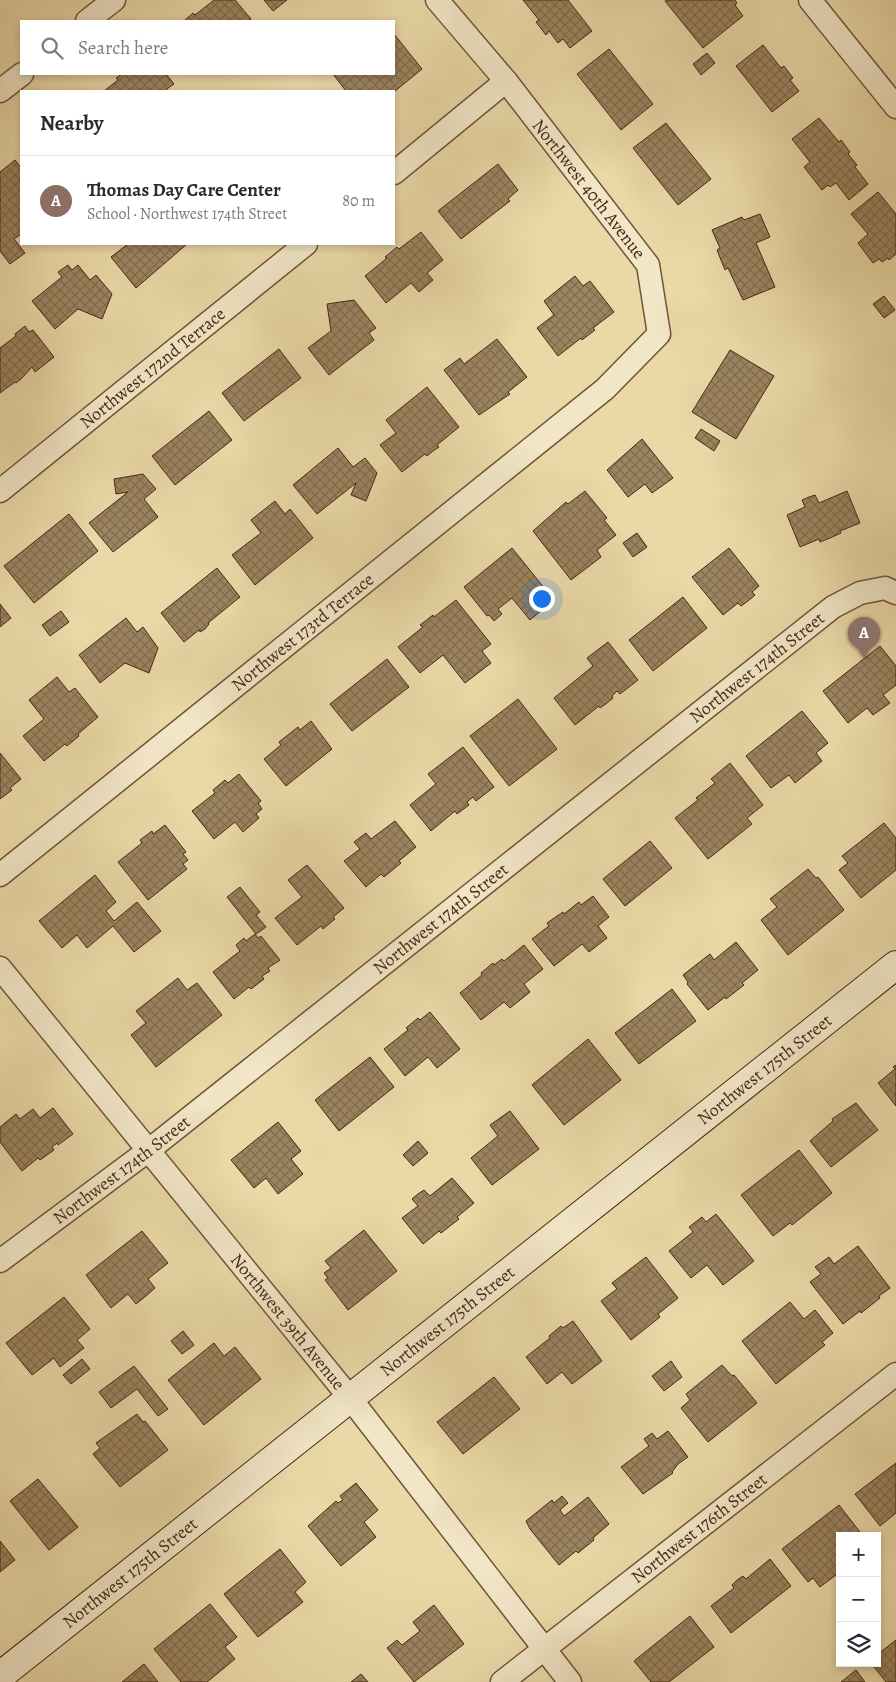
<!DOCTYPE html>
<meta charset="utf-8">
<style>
:root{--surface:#fff;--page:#f7f7f7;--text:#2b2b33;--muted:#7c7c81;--line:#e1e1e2;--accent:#8f2418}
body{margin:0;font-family:Alegreya,serif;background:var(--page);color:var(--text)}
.controls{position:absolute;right:15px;bottom:15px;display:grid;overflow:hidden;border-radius:0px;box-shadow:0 2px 8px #0003}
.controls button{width:45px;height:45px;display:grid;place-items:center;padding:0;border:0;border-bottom:1px solid var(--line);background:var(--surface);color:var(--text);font:25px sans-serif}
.you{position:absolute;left:541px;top:598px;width:18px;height:18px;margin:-12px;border:4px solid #fff;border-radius:50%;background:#1a73e8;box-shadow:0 0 0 8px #1a73e833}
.badge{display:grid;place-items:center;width:32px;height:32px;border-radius:50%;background:var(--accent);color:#fff;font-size:16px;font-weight:700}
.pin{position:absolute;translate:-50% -41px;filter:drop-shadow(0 1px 2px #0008)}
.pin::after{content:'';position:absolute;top:26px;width:18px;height:15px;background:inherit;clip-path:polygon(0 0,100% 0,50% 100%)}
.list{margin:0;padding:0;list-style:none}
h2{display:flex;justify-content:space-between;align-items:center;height:65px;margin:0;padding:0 20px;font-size:21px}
h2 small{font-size:16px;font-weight:400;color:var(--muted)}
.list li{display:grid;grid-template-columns:32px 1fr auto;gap:15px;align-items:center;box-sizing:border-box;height:90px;padding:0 20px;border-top:1px solid var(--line)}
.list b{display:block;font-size:19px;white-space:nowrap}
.list p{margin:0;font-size:16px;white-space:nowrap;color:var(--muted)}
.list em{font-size:16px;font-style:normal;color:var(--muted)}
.icon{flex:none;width:28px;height:28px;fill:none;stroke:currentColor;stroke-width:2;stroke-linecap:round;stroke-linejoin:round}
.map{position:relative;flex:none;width:896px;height:1682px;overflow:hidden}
.search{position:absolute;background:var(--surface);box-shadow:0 2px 8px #0003;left:20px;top:20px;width:375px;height:55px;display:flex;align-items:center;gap:12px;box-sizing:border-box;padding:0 18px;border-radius:0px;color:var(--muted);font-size:19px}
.panel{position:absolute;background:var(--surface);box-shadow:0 2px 8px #0003;left:20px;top:90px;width:375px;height:155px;border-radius:0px}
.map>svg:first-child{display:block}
.building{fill:url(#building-cross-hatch);stroke:#472814}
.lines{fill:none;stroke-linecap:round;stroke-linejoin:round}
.street-casing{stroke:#705439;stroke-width:25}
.secondary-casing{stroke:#472814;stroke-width:30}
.street{stroke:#f1e6c6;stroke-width:22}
.secondary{stroke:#f1e6c6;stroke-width:28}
.labels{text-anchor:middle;stroke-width:5;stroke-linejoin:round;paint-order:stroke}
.street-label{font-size:18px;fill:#472814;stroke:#f1e6c6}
</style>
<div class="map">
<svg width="896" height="1682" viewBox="0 0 896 1682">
<defs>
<pattern id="building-cross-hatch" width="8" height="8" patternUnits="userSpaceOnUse" patternTransform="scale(1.25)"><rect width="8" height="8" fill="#9c8460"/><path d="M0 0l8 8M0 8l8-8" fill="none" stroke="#816c4e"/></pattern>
</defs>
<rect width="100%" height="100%" fill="#ead8a7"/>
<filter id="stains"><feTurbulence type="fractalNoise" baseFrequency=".004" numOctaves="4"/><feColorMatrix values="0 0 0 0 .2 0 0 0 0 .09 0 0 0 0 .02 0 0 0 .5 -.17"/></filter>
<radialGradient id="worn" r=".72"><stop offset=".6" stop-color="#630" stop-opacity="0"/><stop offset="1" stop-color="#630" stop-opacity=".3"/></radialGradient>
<g class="building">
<polygon points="214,0 235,0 251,19 248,21 184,21 193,13 195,15"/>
<polygon points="264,0 287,0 273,11"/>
<polygon points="523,0 568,0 592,31 570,48 563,39 558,43 549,31 546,35 536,22 539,20"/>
<polygon points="667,0 735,0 737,3 735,5 743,16 703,48 665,1"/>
<polygon points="394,34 422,69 394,92 346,91 333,74 394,74"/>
<polygon points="763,45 781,68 784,66 793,78 790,80 799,91 772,112 736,66"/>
<polygon points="609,49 653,104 621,130 577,74"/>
<polygon points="707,53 715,63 701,75 693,64"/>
<polygon points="122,74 166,74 174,84 164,91 104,91 118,80 116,78"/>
<polygon points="819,118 839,142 841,140 850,152 848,154 857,165 855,167 868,184 849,200 836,183 830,187 828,185 822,190 804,167 810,162 792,139"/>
<polygon points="666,123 711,179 678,205 633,148"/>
<polygon points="15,160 21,168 21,234 14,239 25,253 10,264 0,251 0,172"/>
<polygon points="498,164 518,190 508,199 510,201 461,239 438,211"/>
<polygon points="878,192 896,214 896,254 889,260 888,258 882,262 879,259 873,263 858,243 868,234 851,214"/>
<polygon points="760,214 770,237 756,243 775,287 743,300 728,268 725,270 717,250 720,248 712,230 742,217 744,220"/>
<polygon points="421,232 443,260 427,273 433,280 419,292 411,283 386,303 365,276 387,258 385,257 397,247 399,249"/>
<polygon points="128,244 187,244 136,288 111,257"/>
<polygon points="68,265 72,270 78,265 90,280 96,275 112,294 102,319 78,309 55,329 32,301 62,277 58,272"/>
<polygon points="575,276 583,286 590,281 614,312 593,328 595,330 582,340 581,338 558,356 537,328 554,315 544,301"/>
<polygon points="884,296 895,310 884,318 873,304"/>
<polygon points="354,300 376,328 369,333 374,340 329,375 308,348 331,331 327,304"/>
<polygon points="25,326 29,332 33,330 54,357 35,372 32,367 21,379 16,383 15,382 0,393 0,348 16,336 15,334"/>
<polygon points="497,339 527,377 508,392 510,394 479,415 444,370 460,358 464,364"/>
<polygon points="279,349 301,378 244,421 222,393"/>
<polygon points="730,350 774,376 736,439 692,412"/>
<polygon points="427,387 459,427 437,445 439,447 433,451 427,456 425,454 402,472 380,445 396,433 386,420"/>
<polygon points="209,411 232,440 175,485 152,456"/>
<polygon points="701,429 720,441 714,451 695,438"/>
<polygon points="642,439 673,478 652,493 645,484 628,497 607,470"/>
<polygon points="338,448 353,467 365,458 377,473 366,501 351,495 356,483 317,514 293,485"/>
<polygon points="143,474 156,489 144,499 158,517 113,552 89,523 128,492 116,494 114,479"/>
<polygon points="585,491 607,518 604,520 616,535 597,550 601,557 571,580 533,531 566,502 568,504"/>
<polygon points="847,491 860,523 840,531 841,533 830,538 820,542 819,539 800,547 787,515 805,507 802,500 809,497 815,495 819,503"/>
<polygon points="275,501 285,514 290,509 313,538 255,585 232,555 261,533 251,520"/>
<polygon points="69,514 98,551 34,603 4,566"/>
<polygon points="637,533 647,547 633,557 623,543"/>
<polygon points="512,548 554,600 530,620 512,598 498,609 502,614 494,621 489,615 487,616 464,587"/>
<polygon points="729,548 759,586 752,592 755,595 748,601 741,606 738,603 723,615 692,577"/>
<polygon points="217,568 240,597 208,623 209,624 205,629 200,632 199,630 184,642 161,613"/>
<polygon points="683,597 707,628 653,671 629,640"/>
<polygon points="456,600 491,644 482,651 491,663 465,683 443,655 420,673 398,647 423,627 420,625 433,615 434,617"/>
<polygon points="0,604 11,618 0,627"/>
<polygon points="61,611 69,622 50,636 42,625"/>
<polygon points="126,618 137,632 143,627 158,648 149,673 125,663 100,683 79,655"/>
<polygon points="608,642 638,680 620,694 617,691 612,696 613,698 607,703 600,708 599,706 575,725 554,698 593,666 587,658"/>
<polygon points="880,646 896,666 896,685 883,695 890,703 873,715 867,708 848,723 823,691"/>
<polygon points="387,659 409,687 352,731 330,704"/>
<polygon points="57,677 69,692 75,688 98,717 78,734 79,736 67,746 65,744 44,761 23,736 44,719 29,700"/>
<polygon points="518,699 557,749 509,786 470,736"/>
<polygon points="802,711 828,743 816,753 822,761 795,783 789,775 771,788 746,756"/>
<polygon points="311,721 332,749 286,786 264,759 281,745 279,742 298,727 300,730"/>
<polygon points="463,747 494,787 476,801 473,797 467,802 469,805 457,814 455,811 431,831 410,805 436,784 428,774"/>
<polygon points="0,753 21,779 10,788 12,790 0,799"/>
<polygon points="730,763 763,805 747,818 752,824 708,859 675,818 698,800 696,798 715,783 711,779"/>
<polygon points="239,774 261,801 258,803 262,809 256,814 259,818 243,832 235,822 214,839 192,811 215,793 213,790 225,780 228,783"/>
<polygon points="395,821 416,847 399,861 401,863 384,877 381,874 366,887 344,861 360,849 354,842 366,833 371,839"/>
<polygon points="884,823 896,838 896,870 861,898 839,870 848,863 842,856"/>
<polygon points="165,825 186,852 183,854 188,860 183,864 187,869 148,900 118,862 142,843 140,840 152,831 153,834"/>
<polygon points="650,841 672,868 625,906 603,879"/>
<polygon points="307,865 344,908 333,917 335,919 323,929 321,926 297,945 275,918 302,897 288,880"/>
<polygon points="808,869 816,878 818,877 844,910 788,955 761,920 777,907 770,899"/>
<polygon points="95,875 116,902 106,911 114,921 137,902 161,931 134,952 113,926 87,948 77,935 62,948 39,921"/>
<polygon points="240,887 260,912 256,915 266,927 256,934 227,897"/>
<polygon points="593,896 609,917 598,926 607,938 589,952 582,944 554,966 532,939 549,926 547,923 563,912 564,914 579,902 581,905"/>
<polygon points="255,934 258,938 261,936 280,960 268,968 270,971 262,976 264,979 251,989 249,987 234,999 213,972 240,951 236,945 244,938 246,941"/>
<polygon points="736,942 758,970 742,983 744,985 726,999 725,997 708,1010 687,984 688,982 683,975 710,954 714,960"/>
<polygon points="524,945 543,969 524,984 530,992 510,1008 504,1002 481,1020 460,993 482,975 481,973 493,963 494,965 502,959 504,961"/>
<polygon points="178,978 187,990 197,983 222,1015 156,1067 131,1035 146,1023 136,1011"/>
<polygon points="672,989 696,1021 639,1064 615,1033"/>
<polygon points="430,1012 460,1049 437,1068 428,1057 405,1076 384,1049 408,1030 406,1028 418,1018 420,1020"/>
<polygon points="588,1039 621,1080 564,1125 532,1085"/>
<polygon points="370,1057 394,1087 339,1131 315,1100"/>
<polygon points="896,1065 896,1106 878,1083 895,1069 893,1067"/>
<polygon points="856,1103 878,1130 831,1167 810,1141 833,1121 832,1119"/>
<polygon points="53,1108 73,1134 58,1145 57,1143 52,1147 54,1150 40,1160 38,1158 22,1171 0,1142 0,1127 16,1114 20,1119 33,1109 40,1118"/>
<polygon points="510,1111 539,1149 492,1185 471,1158 498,1136 490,1125"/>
<polygon points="278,1122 301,1151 291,1159 303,1174 278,1194 266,1178 254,1188 231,1160"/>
<polygon points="418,1141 428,1153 413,1166 403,1155"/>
<polygon points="799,1150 832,1193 792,1225 790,1223 773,1236 741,1195"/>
<polygon points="452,1178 474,1203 457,1217 459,1219 441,1233 439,1231 423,1244 402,1218 418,1206 412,1199 418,1194 424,1190 430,1196"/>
<polygon points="716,1214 754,1261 723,1285 707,1265 691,1278 669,1251 693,1232 689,1227 702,1217 706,1222"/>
<polygon points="364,1230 397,1271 348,1310 325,1280 328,1278 324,1273 331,1268 325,1261"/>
<polygon points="142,1231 168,1263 148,1279 155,1288 146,1296 136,1304 128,1294 111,1308 86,1275"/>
<polygon points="858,1246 890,1288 879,1296 880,1298 861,1313 860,1311 843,1324 810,1282 821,1274 815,1267 829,1257 834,1264"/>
<polygon points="646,1257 678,1298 658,1314 660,1317 631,1340 601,1301 617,1289 612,1283"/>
<polygon points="64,1297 90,1329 77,1340 84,1348 60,1367 54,1358 32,1375 6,1343"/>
<polygon points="790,1302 804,1319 815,1310 833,1333 822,1342 825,1345 776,1384 742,1341"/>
<polygon points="573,1321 602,1361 572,1384 562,1372 547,1384 526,1357 550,1338 549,1336 561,1326 563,1328"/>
<polygon points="183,1331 194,1345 182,1354 171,1341"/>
<polygon points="214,1343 224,1356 235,1347 261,1379 204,1425 168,1380"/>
<polygon points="82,1359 90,1369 71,1384 63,1375"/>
<polygon points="671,1361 682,1377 664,1391 652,1376"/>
<polygon points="722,1365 732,1376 734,1375 757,1403 708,1442 681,1408 690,1400 686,1394"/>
<polygon points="134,1366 168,1409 158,1416 137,1389 111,1408 99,1392"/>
<polygon points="494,1377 520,1409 463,1454 437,1422"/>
<polygon points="137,1414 143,1422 145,1421 168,1450 120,1487 93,1454 100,1448 96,1443"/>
<polygon points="668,1431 688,1457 678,1464 672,1472 673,1473 643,1494 621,1467 649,1446 644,1439 652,1433 657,1439"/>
<polygon points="896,1463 896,1513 880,1526 855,1494"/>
<polygon points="38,1479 78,1527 49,1550 10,1501"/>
<polygon points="356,1483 378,1510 364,1522 376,1537 341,1566 308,1526 336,1501 338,1503 343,1500 340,1496"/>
<polygon points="562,1496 568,1503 560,1510 564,1516 588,1497 609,1524 593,1538 594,1540 578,1553 576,1551 559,1565 530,1529 526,1521 552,1500 554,1503"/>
<polygon points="839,1505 863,1536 840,1536 840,1572 820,1587 813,1578 808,1582 782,1549"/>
<polygon points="0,1541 15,1560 0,1572"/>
<polygon points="280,1549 306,1582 295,1592 303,1602 258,1637 224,1594"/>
<polygon points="770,1559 791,1586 731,1633 711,1606 734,1588 732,1585 737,1580 743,1576 746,1579"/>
<polygon points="210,1604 237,1637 225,1647 235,1659 207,1682 181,1682 154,1649"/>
<polygon points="434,1605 464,1644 414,1682 387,1648 397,1640 402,1645 420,1631 413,1622"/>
<polygon points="690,1616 714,1647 669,1682 651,1682 634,1661"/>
<polygon points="896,1640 896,1682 886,1682 871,1663 877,1663 877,1655"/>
<polygon points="144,1664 158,1682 122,1682"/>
<polygon points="856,1670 865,1682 841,1682"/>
<polygon points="361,1674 368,1682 351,1682"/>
</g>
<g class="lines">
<defs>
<g id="street">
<polyline points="810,0 896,107"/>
<polyline points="87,21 114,0"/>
<polyline points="0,91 22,74"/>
<polyline points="394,173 506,81"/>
<path id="s1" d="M0 491 306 244"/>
<path id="s2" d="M0 875 605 389 659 334 648 265 506 81 437 0"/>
<path id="s3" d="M0 968 350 1398 570 1682"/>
<path id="s4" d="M0 1261 149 1150 833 607 860 593 885 588 896 593"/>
<path id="s5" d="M502 1682 896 1374"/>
</g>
<g id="secondary">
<path id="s6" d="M0 1676 896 965"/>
</g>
</defs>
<use href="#street" class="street-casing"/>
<use href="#secondary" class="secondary-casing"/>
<use href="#street" class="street"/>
<use href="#secondary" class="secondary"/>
</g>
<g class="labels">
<g class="street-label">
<text transform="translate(589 189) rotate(52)" y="6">Northwest 40th Avenue</text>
<text dy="6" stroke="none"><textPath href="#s1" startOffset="196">Northwest 172nd Terrace</textPath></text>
<text dy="6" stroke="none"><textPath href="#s2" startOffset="388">Northwest 173rd Terrace</textPath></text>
<text dy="6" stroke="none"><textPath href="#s4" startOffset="962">Northwest 174th Street</textPath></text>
<text dy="6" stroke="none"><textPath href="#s4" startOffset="558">Northwest 174th Street</textPath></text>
<text dy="6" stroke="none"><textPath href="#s6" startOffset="976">Northwest 175th Street</textPath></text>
<text dy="6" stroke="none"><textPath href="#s4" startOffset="152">Northwest 174th Street</textPath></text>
<text dy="6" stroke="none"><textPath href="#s6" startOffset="571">Northwest 175th Street</textPath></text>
<text dy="6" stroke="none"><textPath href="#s3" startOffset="456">Northwest 39th Avenue</textPath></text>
<text dy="6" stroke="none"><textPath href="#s5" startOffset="250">Northwest 176th Street</textPath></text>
<text dy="6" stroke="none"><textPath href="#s6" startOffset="166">Northwest 175th Street</textPath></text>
</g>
</g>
<rect width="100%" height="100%" filter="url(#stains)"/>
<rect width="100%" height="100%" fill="url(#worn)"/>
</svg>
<div class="controls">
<button>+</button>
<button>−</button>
<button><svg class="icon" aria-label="layers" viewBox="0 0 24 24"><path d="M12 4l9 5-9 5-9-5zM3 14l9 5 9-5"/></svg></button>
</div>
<div class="you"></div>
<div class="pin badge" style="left:864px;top:658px;background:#8d6e63">A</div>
<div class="search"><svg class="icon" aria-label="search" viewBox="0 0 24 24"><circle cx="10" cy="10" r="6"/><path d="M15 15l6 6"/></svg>Search here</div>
<section class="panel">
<h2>Nearby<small></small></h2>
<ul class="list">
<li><span class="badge" style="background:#8d6e63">A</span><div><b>Thomas Day Care Center</b><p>School · Northwest 174th Street</p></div><em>80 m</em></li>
</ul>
</section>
</div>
